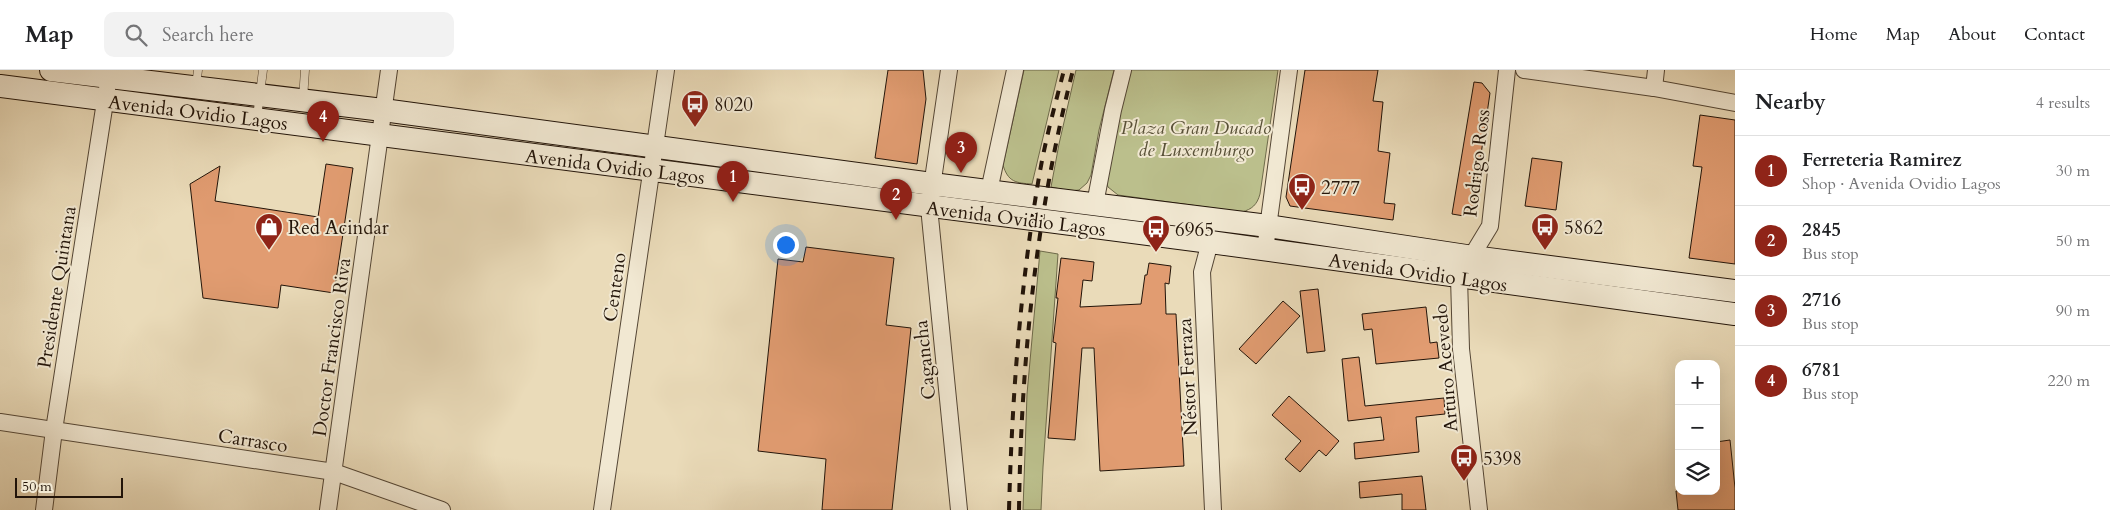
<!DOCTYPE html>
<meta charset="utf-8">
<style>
:root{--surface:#fff;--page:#f2f2f2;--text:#202124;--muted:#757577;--line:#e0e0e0;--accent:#8f2418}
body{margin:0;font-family:Cardo,serif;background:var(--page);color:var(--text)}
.controls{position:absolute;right:15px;bottom:15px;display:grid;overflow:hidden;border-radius:10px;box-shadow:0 5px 20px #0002}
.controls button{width:45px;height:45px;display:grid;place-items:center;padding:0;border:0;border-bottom:1px solid var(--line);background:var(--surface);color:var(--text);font:25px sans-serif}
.scale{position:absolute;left:15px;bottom:12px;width:108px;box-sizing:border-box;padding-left:5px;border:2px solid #221409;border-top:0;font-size:14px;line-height:18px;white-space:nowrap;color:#221409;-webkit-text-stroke:4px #f1e8d2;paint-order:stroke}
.you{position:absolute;left:785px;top:174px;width:18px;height:18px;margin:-12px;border:4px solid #fff;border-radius:50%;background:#1a73e8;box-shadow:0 0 0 8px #1a73e833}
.badge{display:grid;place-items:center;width:32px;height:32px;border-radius:50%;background:var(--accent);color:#fff;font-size:16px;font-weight:700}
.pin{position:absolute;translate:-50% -41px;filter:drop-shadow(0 1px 2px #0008)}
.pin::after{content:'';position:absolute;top:26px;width:18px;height:15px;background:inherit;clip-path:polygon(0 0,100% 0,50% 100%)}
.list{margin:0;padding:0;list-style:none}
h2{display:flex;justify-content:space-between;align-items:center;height:65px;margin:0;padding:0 20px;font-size:21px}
h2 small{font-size:16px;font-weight:400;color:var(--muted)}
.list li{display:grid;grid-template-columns:32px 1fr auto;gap:15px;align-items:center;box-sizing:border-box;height:70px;padding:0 20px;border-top:1px solid var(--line)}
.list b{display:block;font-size:19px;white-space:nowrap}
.list p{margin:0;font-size:16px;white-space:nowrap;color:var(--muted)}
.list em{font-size:16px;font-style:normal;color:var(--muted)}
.icon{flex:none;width:28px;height:28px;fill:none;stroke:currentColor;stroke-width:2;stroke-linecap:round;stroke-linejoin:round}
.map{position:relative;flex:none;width:1735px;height:440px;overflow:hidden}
header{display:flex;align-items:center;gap:30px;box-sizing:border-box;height:70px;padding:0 25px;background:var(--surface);border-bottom:1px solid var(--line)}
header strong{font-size:24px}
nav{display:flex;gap:28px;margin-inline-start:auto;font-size:18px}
.search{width:350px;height:45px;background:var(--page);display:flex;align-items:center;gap:12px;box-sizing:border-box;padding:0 18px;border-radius:10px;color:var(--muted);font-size:19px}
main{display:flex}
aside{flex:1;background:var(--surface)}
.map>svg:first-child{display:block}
.green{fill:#bbbf8c;stroke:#6e6a4a}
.building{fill:#e19c71;stroke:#221409}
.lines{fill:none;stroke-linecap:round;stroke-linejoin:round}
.service-casing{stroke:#544635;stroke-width:9}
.minor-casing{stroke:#544635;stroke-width:18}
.secondary-casing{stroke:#221409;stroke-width:24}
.service{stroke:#f1e8d2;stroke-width:8}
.minor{stroke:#f1e8d2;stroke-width:16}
.secondary{stroke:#f1e8d2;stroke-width:22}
.rail{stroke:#221409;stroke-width:4;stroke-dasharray:9 9;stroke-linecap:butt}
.labels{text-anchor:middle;stroke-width:4;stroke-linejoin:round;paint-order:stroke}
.poi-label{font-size:19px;fill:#221409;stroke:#f1e8d2;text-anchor:start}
.street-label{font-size:19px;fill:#221409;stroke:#f1e8d2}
.park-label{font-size:19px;font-style:italic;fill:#585037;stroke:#f1e8d2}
</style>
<header>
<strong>Map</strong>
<div class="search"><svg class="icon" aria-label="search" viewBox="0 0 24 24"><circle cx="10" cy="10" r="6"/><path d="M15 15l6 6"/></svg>Search here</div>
<nav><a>Home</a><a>Map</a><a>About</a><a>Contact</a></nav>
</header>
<main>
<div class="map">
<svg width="1735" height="440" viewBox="0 0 1735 440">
<rect width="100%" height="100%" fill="#eadbb9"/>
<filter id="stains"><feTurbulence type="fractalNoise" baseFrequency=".004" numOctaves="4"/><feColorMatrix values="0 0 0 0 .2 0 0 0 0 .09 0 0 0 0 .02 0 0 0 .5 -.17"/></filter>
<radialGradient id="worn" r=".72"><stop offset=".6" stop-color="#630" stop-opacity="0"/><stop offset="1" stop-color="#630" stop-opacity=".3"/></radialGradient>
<g class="green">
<path d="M1024 0H1059L1032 114C1016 113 1008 112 1003 95Z"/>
<polygon points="1076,0 1114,0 1099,60 1091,105 1087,113 1079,120 1070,121 1051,117 1059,74"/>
<path d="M1130 0H1278L1260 124C1257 135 1252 139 1242 142L1118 125 1108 117 1105 107Z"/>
<polygon points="1040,181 1058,184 1043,397 1041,440 1023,440 1027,324"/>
</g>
<g class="building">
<polygon points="888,0 923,0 926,29 917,94 875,88"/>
<polygon points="1305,0 1378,0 1373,31 1383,32 1378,81 1390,83 1384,133 1395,134 1393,150 1290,136 1286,127"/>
<polygon points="1474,12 1482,13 1490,23 1473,139 1464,146 1452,144"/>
<polygon points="1700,45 1735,50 1735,194 1689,188 1702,97 1693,96"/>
<polygon points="1532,88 1562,92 1556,140 1525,136"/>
<polygon points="326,94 353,98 334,223 281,215 278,238 203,228 190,114 220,96 215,131 318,147"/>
<polygon points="806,177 894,188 886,255 911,258 892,440 822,440 826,389 758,381 778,189 803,192"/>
<polygon points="1061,188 1094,192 1092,211 1083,210 1080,237 1141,234 1145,205 1147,205 1149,193 1171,196 1169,214 1165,213 1166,244 1176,244 1184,396 1100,401 1094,278 1082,278 1075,370 1048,368 1056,273 1053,272 1058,228 1056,228"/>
<polygon points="1318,219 1325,281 1307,283 1300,221"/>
<polygon points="1283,231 1300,246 1256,294 1239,279"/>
<polygon points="1426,237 1430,273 1437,272 1439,288 1376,294 1372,259 1364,260 1362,244"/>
<polygon points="1359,287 1365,336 1444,328 1445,344 1416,347 1419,382 1355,389 1354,373 1384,370 1381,347 1348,351 1342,289"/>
<polygon points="1289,326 1339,371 1326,386 1319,380 1300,402 1285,389 1301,371 1272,345"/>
<polygon points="1730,370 1735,418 1735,440 1678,440 1676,421 1716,421 1716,372"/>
<polygon points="1422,406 1426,440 1402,440 1402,424 1360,428 1359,412"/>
</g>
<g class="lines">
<defs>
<g id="service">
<polyline points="196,16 198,0"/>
<polyline points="303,29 305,0"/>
<polyline points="257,47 263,0"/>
</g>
<g id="minor">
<polyline points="949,0 929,137 959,440"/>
<polyline points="1524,0 1654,18 1735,33"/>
<polyline points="1654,18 1656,0"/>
<polyline points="989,121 1015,0"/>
<polyline points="1095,134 1113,40 1123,0"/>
<polyline points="1210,172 1202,202 1213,440"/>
<polyline points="1265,180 1289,0"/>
<polyline points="0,352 334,402 442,440"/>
<polyline points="44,440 54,360 107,19"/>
<polyline points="328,440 389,0"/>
<polyline points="602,440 666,0"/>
<polyline points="1479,440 1461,279 1459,207 1490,156 1507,0"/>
</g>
<g id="secondary">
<polyline points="51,0 383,40 932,114 1268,156 1473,187 1735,221"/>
<polyline points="0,16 1210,172 1735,244"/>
</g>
</defs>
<use href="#service" class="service-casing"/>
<use href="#minor" class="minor-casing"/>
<use href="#secondary" class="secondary-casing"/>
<use href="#service" class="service"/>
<use href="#minor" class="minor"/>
<use href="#secondary" class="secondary"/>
<g class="rail">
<path d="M1009 440C1012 329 1020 217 1039 107 1045 71 1055 35 1064 0"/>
<path d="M1019 440C1021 292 1036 144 1073 0"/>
</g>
</g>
<defs>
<symbol id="bus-pin" viewBox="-11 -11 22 30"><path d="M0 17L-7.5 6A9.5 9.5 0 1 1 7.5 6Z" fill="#8f2418" stroke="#f1e8d2"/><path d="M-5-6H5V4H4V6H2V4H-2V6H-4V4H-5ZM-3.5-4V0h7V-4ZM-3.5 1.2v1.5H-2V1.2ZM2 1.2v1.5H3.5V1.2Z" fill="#fff"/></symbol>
<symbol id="shop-pin" viewBox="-11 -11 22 30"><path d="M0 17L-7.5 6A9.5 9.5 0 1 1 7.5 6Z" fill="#8f2418" stroke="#f1e8d2"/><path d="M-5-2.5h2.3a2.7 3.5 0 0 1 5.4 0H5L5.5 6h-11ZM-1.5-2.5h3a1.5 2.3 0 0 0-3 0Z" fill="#fff"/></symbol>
</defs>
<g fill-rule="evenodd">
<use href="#bus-pin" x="679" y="18" width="32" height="43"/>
<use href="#bus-pin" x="1286" y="101" width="32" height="43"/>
<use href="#shop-pin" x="253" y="141" width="32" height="43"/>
<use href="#bus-pin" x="1529" y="141" width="32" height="43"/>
<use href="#bus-pin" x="1140" y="143" width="32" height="43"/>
<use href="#bus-pin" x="1448" y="372" width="32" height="43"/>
</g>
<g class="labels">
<g class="poi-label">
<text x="714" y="41">8020</text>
<text x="1321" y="124">2777</text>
<text x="288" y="164">Red Acindar</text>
<text x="1564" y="164">5862</text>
<text x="1175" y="166">6965</text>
<text x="1483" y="395">5398</text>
</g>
<g class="street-label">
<text transform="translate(198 42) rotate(7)" y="7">Avenida Ovidio Lagos</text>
<text transform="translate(1476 93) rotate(-83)" y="7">Rodrigo Ross</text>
<text transform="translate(615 96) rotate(7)" y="7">Avenida Ovidio Lagos</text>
<text transform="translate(1016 148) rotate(7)" y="7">Avenida Ovidio Lagos</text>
<text transform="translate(1418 202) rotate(8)" y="7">Avenida Ovidio Lagos</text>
<text transform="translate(56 217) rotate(-81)" y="7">Presidente Quintana</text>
<text transform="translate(614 217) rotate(-82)" y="7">Centeno</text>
<text transform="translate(331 277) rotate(-82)" y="7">Doctor Francisco Riva</text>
<text transform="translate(924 290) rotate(-96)" y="7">Cagancha</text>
<text transform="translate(1445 298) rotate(-95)" y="7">Arturo Acevedo</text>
<text transform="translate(1187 307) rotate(-93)" y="7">Néstor Ferraza</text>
<text transform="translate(253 370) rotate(9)" y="7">Carrasco</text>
</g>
<g class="park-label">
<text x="1196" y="64">Plaza Gran Ducado<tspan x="1196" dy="22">de Luxemburgo</tspan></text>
</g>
</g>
<rect width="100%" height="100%" filter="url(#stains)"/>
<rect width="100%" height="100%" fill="url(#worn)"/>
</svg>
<div class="controls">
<button>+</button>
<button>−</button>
<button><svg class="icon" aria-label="layers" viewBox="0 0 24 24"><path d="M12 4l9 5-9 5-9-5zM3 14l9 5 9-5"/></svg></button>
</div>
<div class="scale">50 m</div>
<div class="you"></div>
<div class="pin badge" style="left:733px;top:132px">1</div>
<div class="pin badge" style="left:896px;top:150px">2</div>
<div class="pin badge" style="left:961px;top:103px">3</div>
<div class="pin badge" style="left:323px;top:72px">4</div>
</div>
<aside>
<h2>Nearby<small>4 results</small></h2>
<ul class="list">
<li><span class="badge">1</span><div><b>Ferreteria Ramirez</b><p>Shop · Avenida Ovidio Lagos</p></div><em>30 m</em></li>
<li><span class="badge">2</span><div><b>2845</b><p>Bus stop</p></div><em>50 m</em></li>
<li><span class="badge">3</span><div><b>2716</b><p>Bus stop</p></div><em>90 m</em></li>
<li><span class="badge">4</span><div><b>6781</b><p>Bus stop</p></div><em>220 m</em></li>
</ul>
</aside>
</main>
